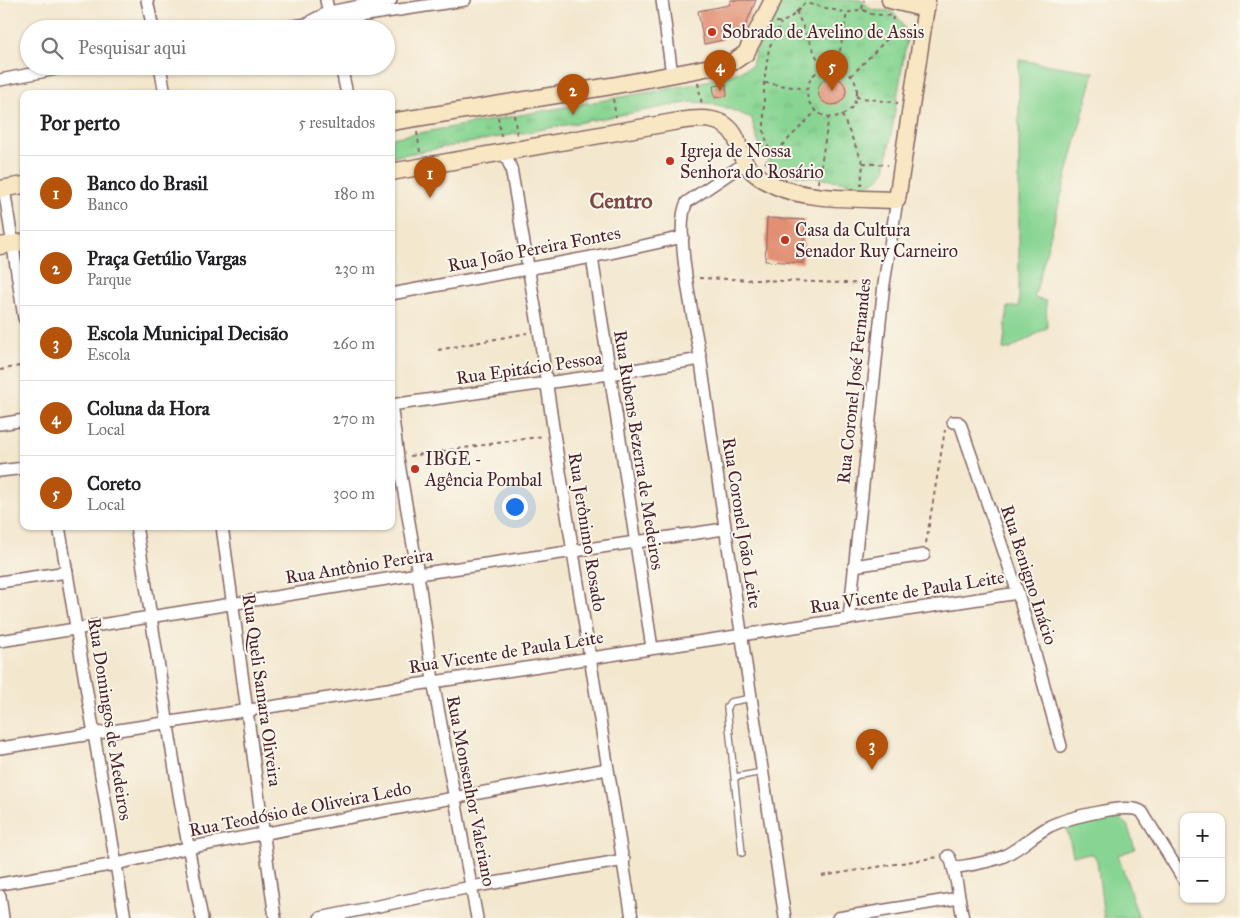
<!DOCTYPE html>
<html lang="pt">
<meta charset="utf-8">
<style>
:root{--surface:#fff;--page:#f6f6f6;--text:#202124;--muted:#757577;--line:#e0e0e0;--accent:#b45309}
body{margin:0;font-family:"IM FELL Great Primer",serif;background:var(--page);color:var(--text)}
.controls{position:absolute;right:15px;bottom:15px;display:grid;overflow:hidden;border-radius:10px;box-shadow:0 1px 4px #0004}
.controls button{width:45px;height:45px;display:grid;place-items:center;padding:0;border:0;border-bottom:1px solid var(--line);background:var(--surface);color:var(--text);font:25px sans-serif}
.you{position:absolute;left:514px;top:506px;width:18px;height:18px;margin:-12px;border:4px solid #fff;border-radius:50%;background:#1a73e8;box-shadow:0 0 0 8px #1a73e833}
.badge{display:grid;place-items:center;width:32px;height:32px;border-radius:50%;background:var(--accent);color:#fff;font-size:16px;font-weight:700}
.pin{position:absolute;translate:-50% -41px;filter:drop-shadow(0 1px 2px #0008)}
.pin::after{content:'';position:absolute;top:26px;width:18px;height:15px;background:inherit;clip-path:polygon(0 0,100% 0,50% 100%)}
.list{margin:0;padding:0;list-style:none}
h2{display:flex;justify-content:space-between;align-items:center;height:65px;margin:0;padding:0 20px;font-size:21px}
h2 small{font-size:16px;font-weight:400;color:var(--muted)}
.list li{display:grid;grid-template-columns:32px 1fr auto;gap:15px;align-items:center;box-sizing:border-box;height:75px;padding:0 20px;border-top:1px solid var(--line)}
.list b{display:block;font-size:19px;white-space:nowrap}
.list p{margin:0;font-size:16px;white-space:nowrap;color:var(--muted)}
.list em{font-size:16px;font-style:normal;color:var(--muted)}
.icon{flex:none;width:28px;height:28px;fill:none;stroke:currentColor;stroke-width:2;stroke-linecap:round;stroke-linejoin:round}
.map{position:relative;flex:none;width:1240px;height:918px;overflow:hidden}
.search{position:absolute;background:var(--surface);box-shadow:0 1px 4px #0004;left:20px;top:20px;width:375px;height:55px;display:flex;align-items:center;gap:12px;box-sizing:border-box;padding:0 18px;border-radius:28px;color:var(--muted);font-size:19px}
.panel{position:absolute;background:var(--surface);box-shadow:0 1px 4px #0004;left:20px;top:90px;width:375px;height:440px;border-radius:10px}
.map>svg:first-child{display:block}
.grass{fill:url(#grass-tufts);stroke:#697a5f}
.pitch{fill:#88d593;stroke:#697a5f}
.building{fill:#e28f73}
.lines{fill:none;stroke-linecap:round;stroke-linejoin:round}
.service-casing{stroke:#856564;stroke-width:8}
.minor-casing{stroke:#856564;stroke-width:14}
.secondary-casing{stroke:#856564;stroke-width:19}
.path{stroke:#856564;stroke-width:2;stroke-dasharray:4 4;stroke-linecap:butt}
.service{stroke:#fff;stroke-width:5.5}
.minor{stroke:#fff;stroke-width:11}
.secondary{stroke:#f9e7c3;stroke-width:16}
.poi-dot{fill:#c8321e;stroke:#fbf7ec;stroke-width:2}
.labels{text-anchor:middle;stroke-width:4;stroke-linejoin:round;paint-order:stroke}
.poi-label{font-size:18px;fill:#4a1f2b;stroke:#fbf7ec;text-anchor:start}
.street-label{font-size:18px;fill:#4a1f2b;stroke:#fbf7ec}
.district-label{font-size:22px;font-weight:bold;fill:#7f4644;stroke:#fbf7ec}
</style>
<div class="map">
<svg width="1240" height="918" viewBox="0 0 1240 918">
<defs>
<pattern id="grass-tufts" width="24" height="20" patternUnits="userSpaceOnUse" patternTransform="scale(1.25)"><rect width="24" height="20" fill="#88d593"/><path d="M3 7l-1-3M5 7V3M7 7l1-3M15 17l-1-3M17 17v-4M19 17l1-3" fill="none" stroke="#77b67f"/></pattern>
</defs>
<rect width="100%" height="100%" fill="#fbf7ec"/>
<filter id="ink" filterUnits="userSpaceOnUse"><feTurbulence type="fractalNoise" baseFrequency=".02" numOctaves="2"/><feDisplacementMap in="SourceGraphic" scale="10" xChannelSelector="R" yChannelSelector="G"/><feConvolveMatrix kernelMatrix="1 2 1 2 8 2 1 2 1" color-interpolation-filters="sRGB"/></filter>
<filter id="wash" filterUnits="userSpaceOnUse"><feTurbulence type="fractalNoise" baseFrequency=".0096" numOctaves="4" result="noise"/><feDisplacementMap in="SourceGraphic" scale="20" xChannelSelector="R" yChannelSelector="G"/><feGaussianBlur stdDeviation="1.12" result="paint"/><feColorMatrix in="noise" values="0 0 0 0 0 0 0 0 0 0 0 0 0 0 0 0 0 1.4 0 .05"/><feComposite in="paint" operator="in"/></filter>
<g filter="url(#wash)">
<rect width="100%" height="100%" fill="#f3e7ce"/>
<path class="grass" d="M776 0H861L872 10C878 11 883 10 889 11 899 13 905 29 907 38L885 171C879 179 875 182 866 185L777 172C764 161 754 135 752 118 728 109 717 102 691 102L391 157V138L689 85 728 76 752 66 754 57Z"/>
<g class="pitch">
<polygon points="1019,60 1094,72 1034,298 1046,301 1047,328 1010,349 1003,349 1008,307 1019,307"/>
<polygon points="1113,814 1127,824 1135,849 1118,855 1139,918 1104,918 1097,860 1093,854 1073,855 1066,825"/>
</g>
<g id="blocks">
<g class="building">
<polygon points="731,0 756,0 742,34 720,25 723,40 704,44 698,11 729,5"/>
<circle cx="832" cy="91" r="14"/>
<polygon points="726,84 727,96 715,98 713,86"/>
<polygon points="767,218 805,220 803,263 765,261"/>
</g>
</g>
</g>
<g filter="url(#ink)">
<use href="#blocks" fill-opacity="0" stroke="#856564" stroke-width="1"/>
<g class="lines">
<defs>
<g id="service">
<polyline points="735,777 763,772"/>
<polyline points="742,853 727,707 730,702 752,698"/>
</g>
<g id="minor">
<polyline points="147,0 153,29"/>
<polyline points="326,0 332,29"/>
<polyline points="662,0 672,75"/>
<polyline points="313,20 329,12 391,0"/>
<polyline points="274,29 465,0"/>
<polyline points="160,66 165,94"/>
<polyline points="341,66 347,94"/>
<polyline points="0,80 72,66"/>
<polyline points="504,152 511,168 539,330 554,434 632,918"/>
<path d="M745 163 687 202C672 228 696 329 701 362 727 548 757 733 785 918"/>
<polyline points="4,188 24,318"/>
<polyline points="592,257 652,648"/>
<polyline points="391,294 592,257 683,237"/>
<polyline points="391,403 398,458 418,574 433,681 477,918"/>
<polyline points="391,405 609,374 701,359"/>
<polyline points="953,422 958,422 961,426 1018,593 1061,746"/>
<polyline points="0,424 24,420"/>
<polyline points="0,471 24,468"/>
<polyline points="59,526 125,918"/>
<path d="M136 526C159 657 175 788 202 918"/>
<polyline points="222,526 275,918"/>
<polyline points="854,566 924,555"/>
<polyline points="0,582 67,572"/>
<polyline points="849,619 884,284 897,200"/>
<polyline points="0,641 418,574 724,529"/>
<polyline points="0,748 1018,593"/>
<path d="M948 856C955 862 960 906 963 918"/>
<path d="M953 868C969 865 987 863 1002 857 1020 849 1033 835 1050 826 1065 819 1130 801 1142 812L1184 880"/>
<polyline points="0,884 116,864 187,848 607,769"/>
<polyline points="0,896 3,918"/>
<polyline points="320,918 471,887 624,860"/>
<polyline points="838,918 959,898"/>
</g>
<g id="secondary">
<polyline points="890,0 926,9"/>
<polyline points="391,122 611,86 696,70 733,62 746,53 773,0"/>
<path d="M391 172 679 121C699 118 725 115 736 138 739 146 741 156 745 163 752 174 765 181 776 186 809 201 860 198 897 200L927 0"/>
<polyline points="0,189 24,185"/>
<polyline points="0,246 24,242"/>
</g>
</defs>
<use href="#service" class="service-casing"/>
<use href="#minor" class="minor-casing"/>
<use href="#secondary" class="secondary-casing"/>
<g class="path">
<polyline points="862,9 864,0"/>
<polyline points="796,11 822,69"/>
<path d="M776 22C788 24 797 11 805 3L847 13 862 9 871 14 893 16"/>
<polyline points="890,36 908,39"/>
<polyline points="837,67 847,13"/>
<circle cx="832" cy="92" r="25"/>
<polyline points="851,76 890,36 893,17"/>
<polyline points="698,83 702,105"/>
<polyline points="765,83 807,89"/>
<polyline points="856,97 898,103"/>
<polyline points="613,99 616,117"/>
<polyline points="514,115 517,135"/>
<polyline points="842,115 863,163 861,186"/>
<polyline points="498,117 501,137"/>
<polyline points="417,132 420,152"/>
<polyline points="771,157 764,132 764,83 769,48 781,23"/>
<polyline points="765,163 816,111"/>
<polyline points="863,163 888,165"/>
<polyline points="818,183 829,116"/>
<polyline points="699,278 874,284"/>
<polyline points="438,350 527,333"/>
<polyline points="0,370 24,365"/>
<polyline points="410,456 544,436"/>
<polyline points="926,543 945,430"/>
<polyline points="822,876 938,857"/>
</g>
<use href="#service" class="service"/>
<use href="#minor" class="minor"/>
<use href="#secondary" class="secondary"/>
</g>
</g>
<g class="poi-dot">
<circle cx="712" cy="32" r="5"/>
<circle cx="670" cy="161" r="5"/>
<circle cx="785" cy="240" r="5"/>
<circle cx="415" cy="469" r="5"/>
</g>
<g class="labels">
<g class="poi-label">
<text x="722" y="38">Sobrado de Avelino de Assis</text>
<text x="680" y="157">Igreja de Nossa<tspan x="680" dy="21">Senhora do Rosário</tspan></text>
<text x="795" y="236">Casa da Cultura<tspan x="795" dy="21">Senador Ruy Carneiro</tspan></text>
<text x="425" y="465">IBGE -<tspan x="425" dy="21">Agência Pombal</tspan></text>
</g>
<g class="street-label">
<text transform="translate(534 249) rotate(-11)" y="6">Rua João Pereira Fontes</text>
<text transform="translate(529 368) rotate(-8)" y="6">Rua Epitácio Pessoa</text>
<text transform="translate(854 381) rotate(-84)" y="6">Rua Coronel José Fernandes</text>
<text transform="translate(639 450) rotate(81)" y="6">Rua Rubens Bezerra de Medeiros</text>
<text transform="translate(742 523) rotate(81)" y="6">Rua Coronel João Leite</text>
<text transform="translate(587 532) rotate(81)" y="6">Rua Jerônimo Rosado</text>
<text transform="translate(359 566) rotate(-9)" y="6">Rua Antônio Pereira</text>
<text transform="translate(1029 575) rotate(72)" y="6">Rua Benigno Inácio</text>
<text transform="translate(907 592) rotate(-9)" y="6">Rua Vicente de Paula Leite</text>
<text transform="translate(506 652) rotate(-9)" y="6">Rua Vicente de Paula Leite</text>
<text transform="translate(262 690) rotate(82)" y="6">Rua Queli Samara Oliveira</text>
<text transform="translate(110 719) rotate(81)" y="6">Rua Domingos de Medeiros</text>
<text transform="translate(471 791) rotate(79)" y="6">Rua Monsenhor Valeriano</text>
<text transform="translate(300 809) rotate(-11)" y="6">Rua Teodósio de Oliveira Ledo</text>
</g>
<g class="district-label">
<text x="621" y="208">Centro</text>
</g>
</g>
</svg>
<div class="controls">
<button>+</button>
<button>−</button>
</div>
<div class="you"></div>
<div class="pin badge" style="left:430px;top:198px">1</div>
<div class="pin badge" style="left:573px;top:115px">2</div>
<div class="pin badge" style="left:872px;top:770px">3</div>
<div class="pin badge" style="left:720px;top:91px">4</div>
<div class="pin badge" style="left:832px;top:91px">5</div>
<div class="search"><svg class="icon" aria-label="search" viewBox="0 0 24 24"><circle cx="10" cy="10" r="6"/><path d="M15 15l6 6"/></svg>Pesquisar aqui</div>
<section class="panel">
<h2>Por perto<small>5 resultados</small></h2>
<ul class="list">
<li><span class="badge">1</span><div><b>Banco do Brasil</b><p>Banco</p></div><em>180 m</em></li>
<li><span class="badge">2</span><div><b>Praça Getúlio Vargas</b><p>Parque</p></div><em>230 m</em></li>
<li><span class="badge">3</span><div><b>Escola Municipal Decisão</b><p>Escola</p></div><em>260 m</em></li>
<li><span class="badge">4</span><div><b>Coluna da Hora</b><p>Local</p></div><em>270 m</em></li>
<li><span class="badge">5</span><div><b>Coreto</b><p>Local</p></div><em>300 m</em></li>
</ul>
</section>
</div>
